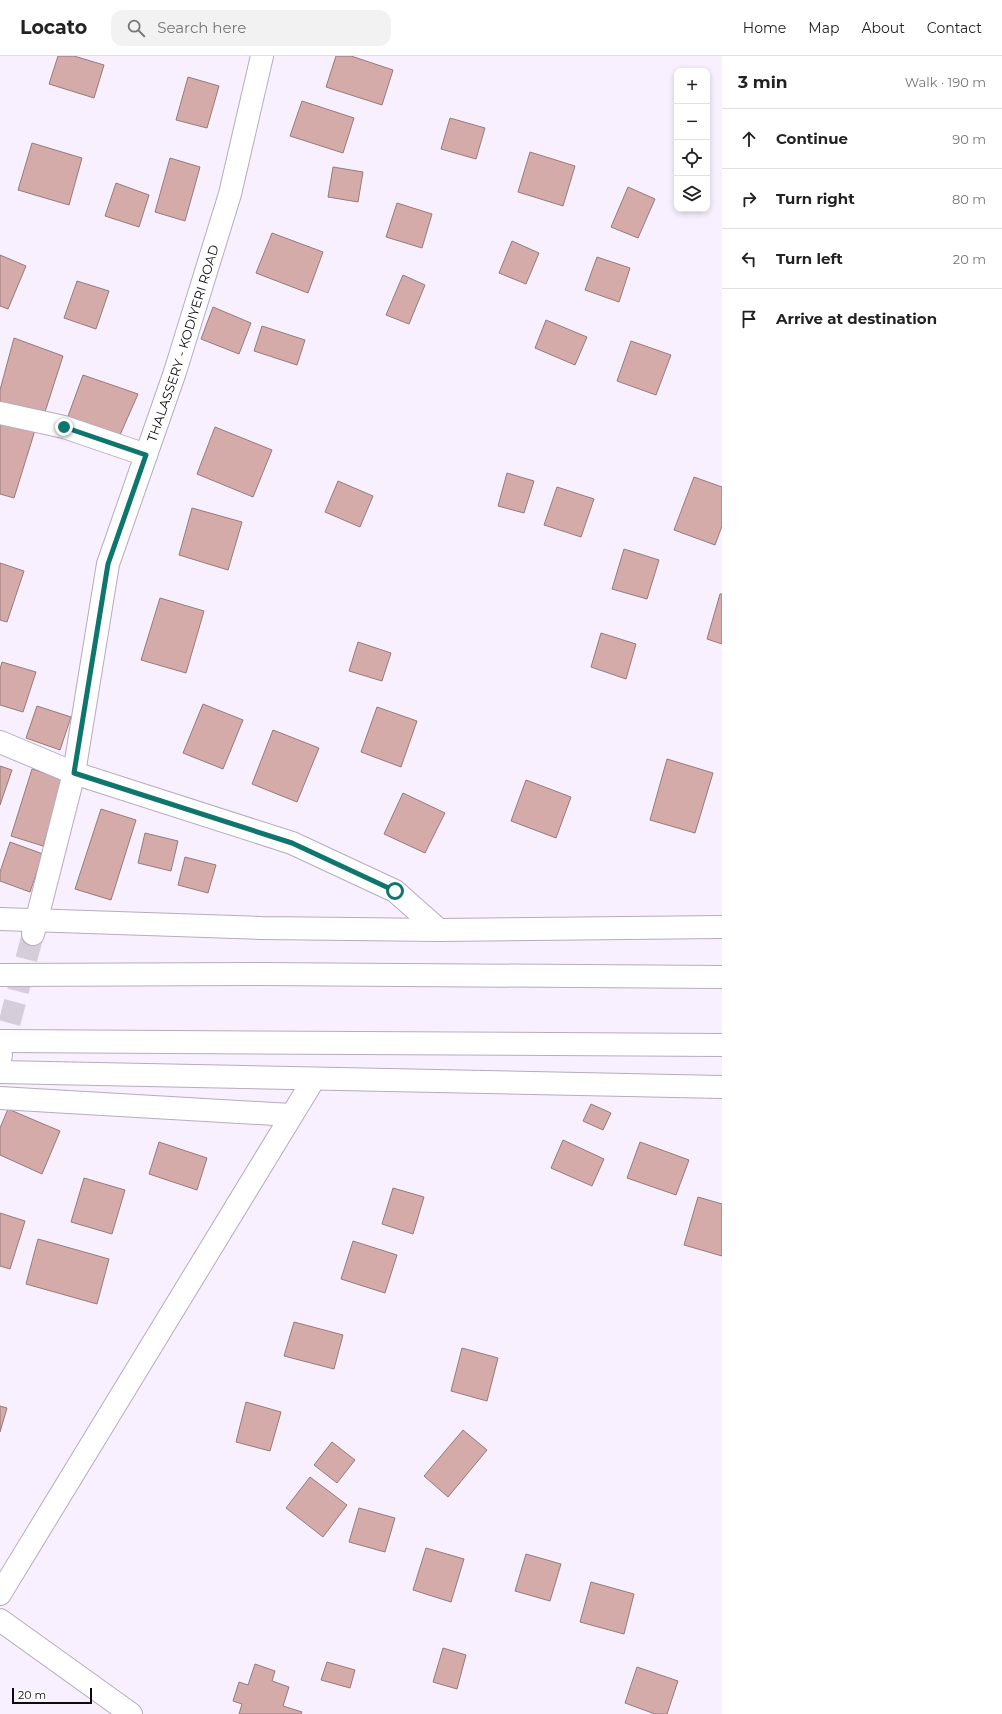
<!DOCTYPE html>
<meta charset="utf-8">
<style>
:root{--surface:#fff;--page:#f2f2f2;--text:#222;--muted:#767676;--line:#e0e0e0}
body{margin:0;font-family:Montserrat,sans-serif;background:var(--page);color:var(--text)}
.controls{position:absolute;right:12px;top:12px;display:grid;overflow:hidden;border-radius:8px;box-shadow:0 2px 6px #0003}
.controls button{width:36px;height:36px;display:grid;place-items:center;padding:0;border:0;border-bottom:1px solid var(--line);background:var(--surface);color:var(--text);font:20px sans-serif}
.scale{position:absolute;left:12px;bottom:10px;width:80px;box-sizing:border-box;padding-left:4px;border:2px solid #0e0a10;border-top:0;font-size:11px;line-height:14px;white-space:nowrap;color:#0e0a10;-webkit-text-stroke:3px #fff;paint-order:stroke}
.stop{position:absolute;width:12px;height:12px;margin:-9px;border:3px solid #0f766e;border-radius:50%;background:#fff}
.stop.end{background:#0f766e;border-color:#fff;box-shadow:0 1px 4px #0008}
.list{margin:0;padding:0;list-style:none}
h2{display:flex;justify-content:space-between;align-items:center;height:52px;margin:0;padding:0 16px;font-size:17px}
h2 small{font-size:13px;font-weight:400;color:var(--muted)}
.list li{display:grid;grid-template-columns:26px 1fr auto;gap:12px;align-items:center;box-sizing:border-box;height:60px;padding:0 16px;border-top:1px solid var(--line)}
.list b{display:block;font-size:15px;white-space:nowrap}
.list em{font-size:13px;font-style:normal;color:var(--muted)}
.icon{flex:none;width:22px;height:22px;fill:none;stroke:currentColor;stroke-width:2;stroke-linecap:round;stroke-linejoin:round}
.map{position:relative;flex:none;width:722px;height:1658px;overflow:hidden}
header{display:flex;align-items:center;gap:24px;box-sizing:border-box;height:56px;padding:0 20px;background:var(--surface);border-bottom:1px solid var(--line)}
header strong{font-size:19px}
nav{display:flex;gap:22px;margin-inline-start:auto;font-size:14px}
.search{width:280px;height:36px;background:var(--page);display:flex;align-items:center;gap:10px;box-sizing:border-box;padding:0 14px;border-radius:12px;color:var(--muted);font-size:15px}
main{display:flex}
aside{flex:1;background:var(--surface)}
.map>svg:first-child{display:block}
.building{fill:#d4aba9;stroke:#957b7a}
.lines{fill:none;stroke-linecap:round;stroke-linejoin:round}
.major-tunnel{stroke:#d5ceda;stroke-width:22;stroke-dasharray:22 11;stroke-linecap:butt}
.minor-casing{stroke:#b7abbf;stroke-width:24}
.major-casing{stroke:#b7abbf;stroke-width:24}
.highway-casing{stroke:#b7abbf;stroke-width:24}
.minor{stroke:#fff;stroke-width:22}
.major{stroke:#fff;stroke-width:22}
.highway{stroke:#fff;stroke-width:22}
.route{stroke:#0f766e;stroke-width:5}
.labels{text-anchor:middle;stroke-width:3;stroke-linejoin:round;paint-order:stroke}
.street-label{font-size:13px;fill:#0e0a10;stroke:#fff}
</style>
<header>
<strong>Locato</strong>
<div class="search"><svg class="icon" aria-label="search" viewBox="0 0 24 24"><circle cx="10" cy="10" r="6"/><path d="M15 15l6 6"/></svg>Search here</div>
<nav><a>Home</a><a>Map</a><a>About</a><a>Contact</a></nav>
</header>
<main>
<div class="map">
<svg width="722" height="1658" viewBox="0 0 722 1658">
<rect width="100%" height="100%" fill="#f8f0fe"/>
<g class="building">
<polygon points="58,0 74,0 104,9 94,42 49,28"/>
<polygon points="336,0 351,0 393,14 382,49 326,31"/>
<polygon points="188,21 219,30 207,72 176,64"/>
<polygon points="302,45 354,62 343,97 290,80"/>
<polygon points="450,62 485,72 476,103 441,93"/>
<polygon points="32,87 82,102 69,149 18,134"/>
<polygon points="530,96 575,110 563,150 518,136"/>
<polygon points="170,102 200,111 185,165 155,156"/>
<polygon points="333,111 363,116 358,146 328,141"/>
<polygon points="116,127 149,139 139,171 105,160"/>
<polygon points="628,131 655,143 638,182 611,171"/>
<polygon points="397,147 432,158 422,192 386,181"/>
<polygon points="272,177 323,196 308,237 256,217"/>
<polygon points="512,185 539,197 526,228 499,217"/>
<polygon points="0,199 26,210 8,253 0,250"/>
<polygon points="597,201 630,212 619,246 585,234"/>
<polygon points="403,219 425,229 409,268 386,259"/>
<polygon points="77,225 109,235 96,273 64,262"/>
<polygon points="213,251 251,267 239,298 201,283"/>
<polygon points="546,264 587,281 575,309 535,292"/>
<polygon points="262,270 305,284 297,309 254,295"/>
<polygon points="14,282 63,300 44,359 0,347 0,334"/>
<polygon points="631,285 671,299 656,339 617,325"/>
<polygon points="83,319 138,338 120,379 67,363"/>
<polygon points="0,362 36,371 14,442 0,438"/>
<polygon points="215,371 272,394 253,441 197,418"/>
<polygon points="507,417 534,425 524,457 498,450"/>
<polygon points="694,421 722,431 722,470 715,489 674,474"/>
<polygon points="338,425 373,440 360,471 325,456"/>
<polygon points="557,431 594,443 581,481 544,469"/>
<polygon points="192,452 242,466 228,514 179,499"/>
<polygon points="624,493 659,504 647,543 612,533"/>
<polygon points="0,507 24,515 7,566 0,564"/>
<polygon points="720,538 722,538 722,588 707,583"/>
<polygon points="160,542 204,555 186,617 141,604"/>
<polygon points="601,577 636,588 626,623 591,611"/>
<polygon points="358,586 391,597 382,625 349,615"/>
<polygon points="2,606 36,616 23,656 0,649 0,613"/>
<polygon points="203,648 243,664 223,713 183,697"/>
<polygon points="37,650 71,661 60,694 26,682"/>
<polygon points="377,651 417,665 401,711 361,696"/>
<polygon points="273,674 319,692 297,746 252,728"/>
<polygon points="667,703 713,717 695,777 650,764"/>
<polygon points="0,710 12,714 0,749"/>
<polygon points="32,713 64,723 43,790 11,780"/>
<polygon points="526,724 571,741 556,782 511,765"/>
<polygon points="403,737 445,757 425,797 384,778"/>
<polygon points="101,753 136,764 111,844 75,833"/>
<polygon points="145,777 178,785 171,815 138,807"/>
<polygon points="10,786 43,798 30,836 0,825 0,816"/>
<polygon points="185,801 216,809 208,837 178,829"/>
<polygon points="591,1048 611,1057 603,1074 583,1065"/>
<polygon points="8,1053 60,1075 42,1118 0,1099 0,1072"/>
<polygon points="563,1084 604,1103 592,1130 551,1112"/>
<polygon points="159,1086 207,1102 197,1134 149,1118"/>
<polygon points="640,1086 689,1104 676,1139 627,1122"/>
<polygon points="84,1122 125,1134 112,1178 71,1166"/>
<polygon points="393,1132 424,1141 413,1178 382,1168"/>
<polygon points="698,1141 722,1148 722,1200 684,1189"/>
<polygon points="0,1157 25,1165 10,1213 0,1210"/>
<polygon points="38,1183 109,1203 97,1248 26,1228"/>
<polygon points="353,1185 397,1199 385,1237 341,1223"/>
<polygon points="294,1266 343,1279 334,1313 284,1300"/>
<polygon points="462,1292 498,1302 487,1345 451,1335"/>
<polygon points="246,1346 281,1356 270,1395 236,1386"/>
<polygon points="0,1350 7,1352 0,1376"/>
<polygon points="463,1374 487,1394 448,1441 424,1420"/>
<polygon points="332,1386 355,1404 337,1427 314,1409"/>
<polygon points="310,1421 347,1449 323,1481 286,1452"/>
<polygon points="359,1452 395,1462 385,1496 349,1486"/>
<polygon points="426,1492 464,1503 451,1546 413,1534"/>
<polygon points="526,1498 561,1508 550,1545 515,1535"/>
<polygon points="591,1526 634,1538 624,1578 580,1566"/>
<polygon points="443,1592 466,1599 457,1633 433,1626"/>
<polygon points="327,1606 355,1614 350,1632 321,1624"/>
<polygon points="255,1608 275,1615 272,1625 289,1631 283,1650 302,1656 301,1658 239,1658 242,1648 233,1645 239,1626 248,1629"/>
<polygon points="637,1611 678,1625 667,1658 655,1658 625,1647"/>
</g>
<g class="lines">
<polyline class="major-tunnel" points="1,999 33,878"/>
<defs>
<g id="minor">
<polyline points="0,357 64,371 146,399"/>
<polyline points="0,686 74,717 292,787 395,835 439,874"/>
<polyline points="0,863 261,872 439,874 722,871"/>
<polyline points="0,1016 722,1031"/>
<polyline points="0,1042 291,1059"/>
<polyline points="0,1538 314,1023"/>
<polyline points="0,1564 131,1658"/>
</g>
<g id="major">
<path id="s1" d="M33 878 74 717 108 508 175 316 230 138 262 0"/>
<polyline points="0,1003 1,999"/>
</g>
<g id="highway">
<polyline points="0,919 259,918 722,921"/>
<polyline points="0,985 722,989"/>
</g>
</defs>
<use href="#minor" class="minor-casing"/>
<use href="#major" class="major-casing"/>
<use href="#highway" class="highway-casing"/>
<use href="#minor" class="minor"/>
<use href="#major" class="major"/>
<use href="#highway" class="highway"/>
</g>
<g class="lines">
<polyline class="route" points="64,371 146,399 108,508 74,717 292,787 395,835"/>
</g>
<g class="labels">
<g class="street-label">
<text dy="5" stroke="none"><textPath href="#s1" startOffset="611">THALASSERY - KODIYERI ROAD</textPath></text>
</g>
</g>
</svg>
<div class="controls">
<button>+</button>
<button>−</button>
<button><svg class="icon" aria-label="locate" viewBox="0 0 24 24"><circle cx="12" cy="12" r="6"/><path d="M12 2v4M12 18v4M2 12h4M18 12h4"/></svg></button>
<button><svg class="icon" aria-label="layers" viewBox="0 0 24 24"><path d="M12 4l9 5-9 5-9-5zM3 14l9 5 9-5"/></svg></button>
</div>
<div class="scale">20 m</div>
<div class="stop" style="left:395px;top:835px"></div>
<div class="stop end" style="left:64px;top:371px"></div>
</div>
<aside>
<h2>3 min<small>Walk · 190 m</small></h2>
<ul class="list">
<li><svg class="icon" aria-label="ahead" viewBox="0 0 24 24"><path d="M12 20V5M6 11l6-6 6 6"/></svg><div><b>Continue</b></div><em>90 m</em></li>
<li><svg class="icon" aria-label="right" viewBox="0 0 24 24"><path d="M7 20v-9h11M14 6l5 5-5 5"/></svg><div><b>Turn right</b></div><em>80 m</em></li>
<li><svg class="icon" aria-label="left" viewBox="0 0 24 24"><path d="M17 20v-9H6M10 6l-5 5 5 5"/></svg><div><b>Turn left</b></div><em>20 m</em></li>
<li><svg class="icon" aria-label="arrive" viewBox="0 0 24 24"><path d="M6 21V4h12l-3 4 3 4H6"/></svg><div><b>Arrive at destination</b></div></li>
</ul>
</aside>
</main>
